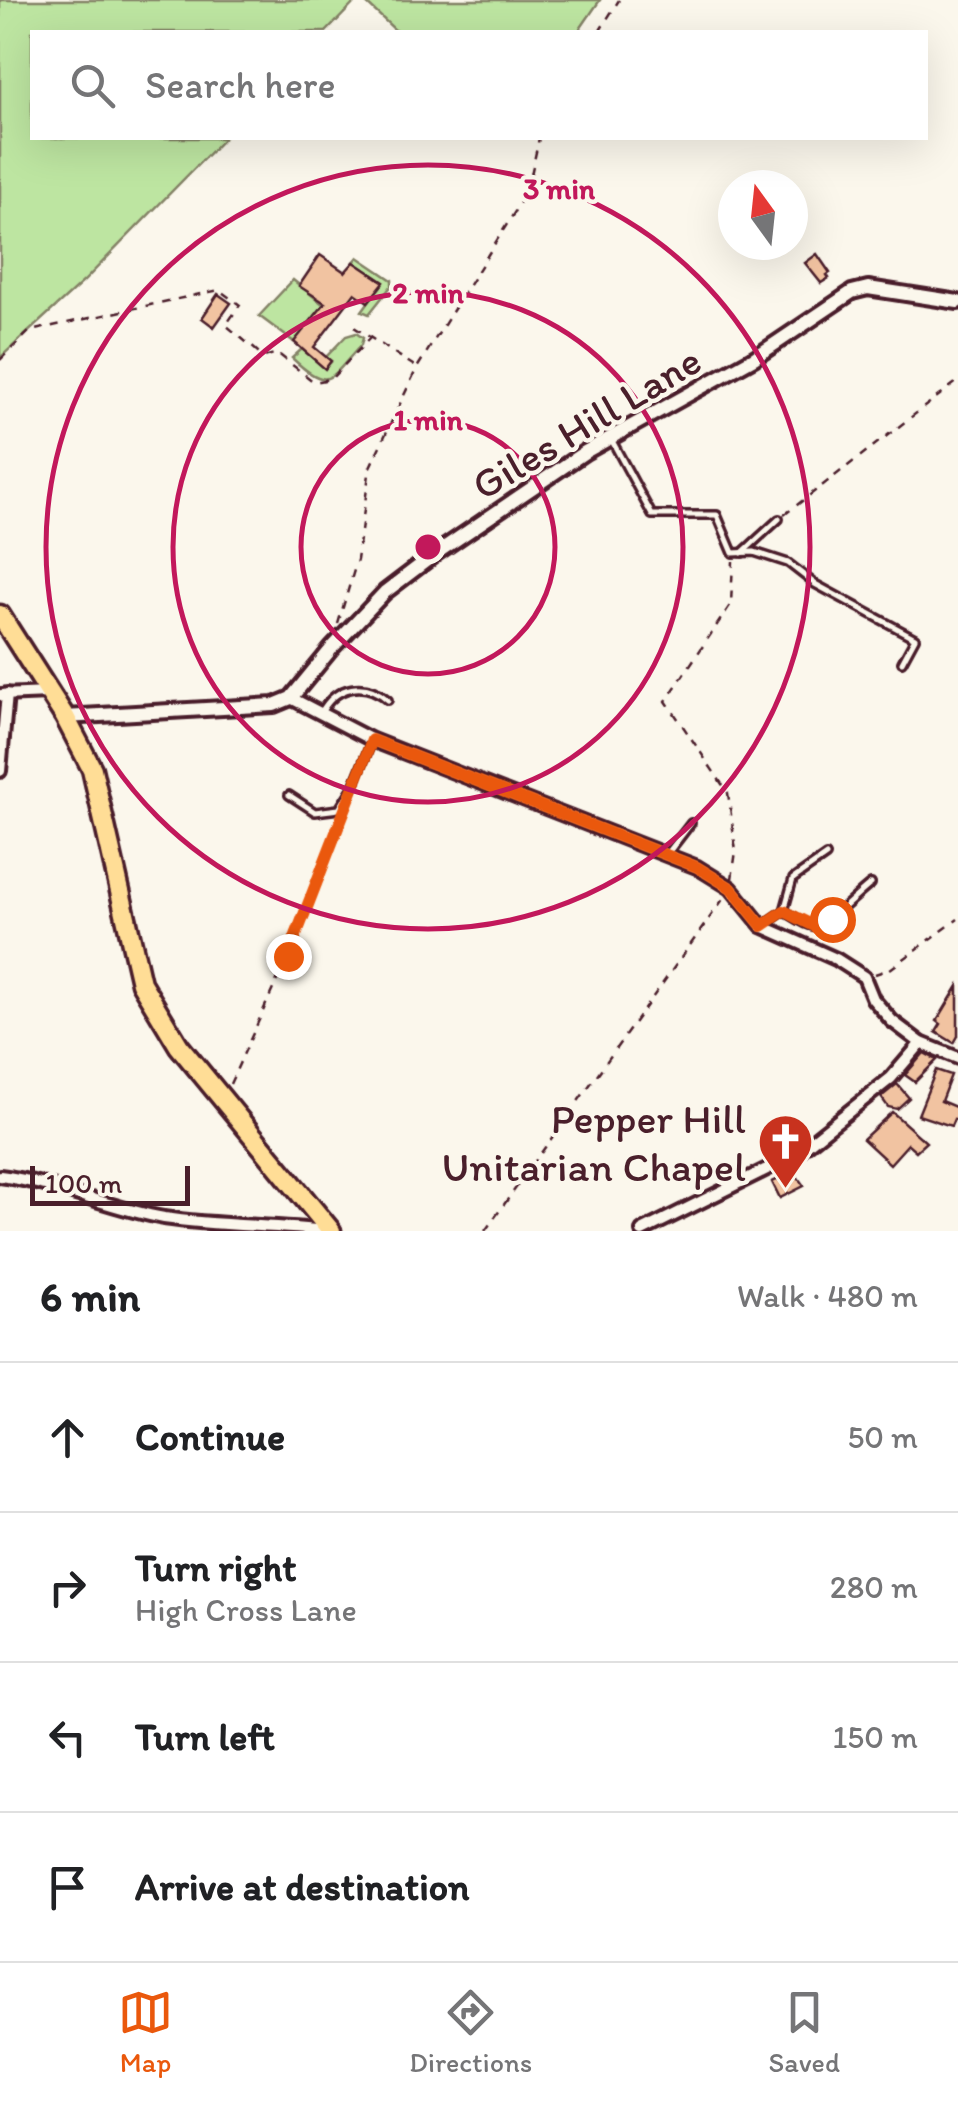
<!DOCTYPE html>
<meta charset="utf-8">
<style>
:root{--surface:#fff;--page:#f2f2f2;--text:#202124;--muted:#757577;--line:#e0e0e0;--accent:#ea580c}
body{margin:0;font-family:Itim,sans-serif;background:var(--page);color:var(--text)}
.compass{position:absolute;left:718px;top:170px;width:90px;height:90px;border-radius:50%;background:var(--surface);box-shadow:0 10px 40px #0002;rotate:345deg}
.scale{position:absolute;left:30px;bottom:25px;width:160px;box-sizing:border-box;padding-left:10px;border:5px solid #4a1f2b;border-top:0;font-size:28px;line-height:35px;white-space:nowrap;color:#4a1f2b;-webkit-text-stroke:8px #fbf7ec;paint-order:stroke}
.stop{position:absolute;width:30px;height:30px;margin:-22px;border:8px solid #ea580c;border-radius:50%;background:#fff}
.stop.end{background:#ea580c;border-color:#fff;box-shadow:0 2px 10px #0008}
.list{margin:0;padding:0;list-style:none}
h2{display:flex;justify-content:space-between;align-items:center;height:130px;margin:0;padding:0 40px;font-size:42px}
h2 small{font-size:32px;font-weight:400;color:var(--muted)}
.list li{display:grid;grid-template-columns:65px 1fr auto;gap:30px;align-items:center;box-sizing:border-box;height:150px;padding:0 40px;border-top:2px solid var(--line)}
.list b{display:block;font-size:38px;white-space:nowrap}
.list p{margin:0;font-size:32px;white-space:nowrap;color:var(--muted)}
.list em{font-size:32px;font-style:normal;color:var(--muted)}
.icon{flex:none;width:55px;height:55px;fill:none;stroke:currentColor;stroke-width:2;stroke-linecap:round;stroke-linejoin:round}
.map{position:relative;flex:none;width:958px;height:1231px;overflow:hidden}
.search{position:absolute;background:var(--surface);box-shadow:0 10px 40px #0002;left:30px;right:30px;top:30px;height:110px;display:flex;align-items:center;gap:25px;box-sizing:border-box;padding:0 35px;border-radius:0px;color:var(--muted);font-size:38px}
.sheet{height:730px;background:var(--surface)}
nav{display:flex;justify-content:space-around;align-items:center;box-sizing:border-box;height:140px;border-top:2px solid var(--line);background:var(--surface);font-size:28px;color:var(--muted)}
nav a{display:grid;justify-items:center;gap:5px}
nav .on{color:var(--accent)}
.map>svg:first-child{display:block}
.green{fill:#bde5a1;stroke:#848266;stroke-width:2.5}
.building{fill:#f1c3a1;stroke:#4a1f2b;stroke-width:2.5}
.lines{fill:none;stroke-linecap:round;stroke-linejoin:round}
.service-casing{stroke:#4a1f2b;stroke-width:12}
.minor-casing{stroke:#4a1f2b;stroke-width:18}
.tertiary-casing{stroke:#4a1f2b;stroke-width:20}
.primary-casing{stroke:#4a1f2b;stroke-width:25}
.path{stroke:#4a1f2b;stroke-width:2.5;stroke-dasharray:8 8;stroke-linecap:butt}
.service{stroke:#fbf7ec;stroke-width:5}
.minor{stroke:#fbf7ec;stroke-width:10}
.tertiary{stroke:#fbf7ec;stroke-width:12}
.primary{stroke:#ffdd96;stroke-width:18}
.route{stroke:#ea580c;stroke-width:12}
.ring{fill:none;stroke:#c2185b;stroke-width:5}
.labels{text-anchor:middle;stroke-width:9;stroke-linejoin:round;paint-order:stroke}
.street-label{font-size:42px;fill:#4a1f2b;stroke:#fbf7ec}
.poi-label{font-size:42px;fill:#4a1f2b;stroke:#fbf7ec;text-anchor:end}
.centre{fill:#c2185b;stroke:#fbf7ec;stroke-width:5}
.ring-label{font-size:30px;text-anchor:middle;font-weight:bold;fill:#c2185b;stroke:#fbf7ec;stroke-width:9;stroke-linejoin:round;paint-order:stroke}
</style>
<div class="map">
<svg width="958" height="1231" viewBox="0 0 958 1231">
<rect width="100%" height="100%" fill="#fbf7ec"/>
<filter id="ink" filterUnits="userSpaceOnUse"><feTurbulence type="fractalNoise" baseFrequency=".01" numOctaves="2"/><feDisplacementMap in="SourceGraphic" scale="20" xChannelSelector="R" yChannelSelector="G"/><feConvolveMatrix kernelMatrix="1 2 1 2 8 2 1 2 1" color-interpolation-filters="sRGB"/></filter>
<g filter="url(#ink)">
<g class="green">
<polygon points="0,0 357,0 326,32 32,32 32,138 224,138 84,281 0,358"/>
<polygon points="363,0 600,0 578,32 397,32"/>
<polygon points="358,257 392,280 392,285 369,314 362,311 383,282 354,262"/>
<polygon points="293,280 324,305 294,342 259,316"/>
<path d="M356 333 363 338 361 345C330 378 330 394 292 358L302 349 325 368 331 362 326 357 346 336Z"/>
</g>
<g class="building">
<polygon points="817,254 830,273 827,275 829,278 821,283 805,263"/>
<polygon points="320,255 345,272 354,262 384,282 368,302 355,293 314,347 331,361 325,369 294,342 325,303 299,286"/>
<polygon points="218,294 231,303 214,327 202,318"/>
<polygon points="958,986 958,1036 954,1043 936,1032 941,1024 937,1021"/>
<polygon points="924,1053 937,1060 915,1082 905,1075"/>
<polygon points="936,1070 951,1075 941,1101 958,1108 958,1121 954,1119 951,1126 918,1115"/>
<polygon points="897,1084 909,1098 897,1109 888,1107 881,1097"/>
<polygon points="892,1112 926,1142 916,1151 908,1144 890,1164 863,1139"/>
<polygon points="794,1172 804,1186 780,1198 772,1182"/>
</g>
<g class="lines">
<defs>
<g id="service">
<polyline points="611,439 652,515 717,515 733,553 754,552 788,563 815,584 915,638 902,662"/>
<polyline points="742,553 779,519"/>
<path d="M321 713C336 685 365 680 388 700"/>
<polyline points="289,795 315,812 339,809 353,787 371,743"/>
<polyline points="668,853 691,823"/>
<polyline points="784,911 793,879 826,856"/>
<path d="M765 924 784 911C793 916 804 925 813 926 825 929 858 893 871 884"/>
</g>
<g id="minor">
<polyline points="1,695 49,693"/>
<polyline points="291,698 372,740 697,867 731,888 762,926 836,959 864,977 873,999 892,1021 921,1043 958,1058"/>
<polyline points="0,771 7,694"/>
<path d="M0 1176C56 1183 108 1208 164 1218 218 1226 272 1225 326 1231"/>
<polyline points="642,1231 793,1156 891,1078 921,1043"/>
</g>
<polyline id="tertiary" points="65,717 274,705 291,698 332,648 385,592 435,554 585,452 754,358 852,292 868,288 958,302"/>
<polyline id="primary" points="0,615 65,717 92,769 141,983 179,1046 331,1231"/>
</defs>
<use href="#service" class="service-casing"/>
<use href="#minor" class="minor-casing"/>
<use href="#tertiary" class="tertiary-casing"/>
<use href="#primary" class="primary-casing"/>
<g class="path">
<polyline points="599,32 619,0"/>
<polyline points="354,327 416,367"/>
<polyline points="0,360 30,331 219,290 240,305 226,325 264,357 277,353 314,382 331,379 371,337"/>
<polyline points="784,515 958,381"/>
<polyline points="338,624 357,560 370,467 417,368 519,205 531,175 539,138"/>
<polyline points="732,879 736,851 728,793 666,701 731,604 733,561"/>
<polyline points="875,974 890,969 958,919"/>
<polyline points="230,1084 288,956 345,816"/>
<polyline points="485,1231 726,895"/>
</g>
<use href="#service" class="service"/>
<use href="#minor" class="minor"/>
<use href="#tertiary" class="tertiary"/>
<use href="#primary" class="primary"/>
</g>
</g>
<g class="lines" filter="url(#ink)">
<polyline class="route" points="288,956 372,740 697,867 731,888 762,926 784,911 816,927 832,919"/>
</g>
<g class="ring">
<circle cx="428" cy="547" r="127"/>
<circle cx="428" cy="547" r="255"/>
<circle cx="428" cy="547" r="382"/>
</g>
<defs>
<symbol id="church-pin" viewBox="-11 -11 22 30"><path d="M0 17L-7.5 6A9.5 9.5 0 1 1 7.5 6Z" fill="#c8321e" stroke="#fbf7ec"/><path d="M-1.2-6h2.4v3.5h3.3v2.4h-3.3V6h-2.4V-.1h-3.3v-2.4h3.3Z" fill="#fff"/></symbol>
</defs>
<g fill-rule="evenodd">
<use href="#church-pin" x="754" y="1110" width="63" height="86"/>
</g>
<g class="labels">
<g class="street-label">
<text transform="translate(586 422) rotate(-31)" y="15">Giles Hill Lane</text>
</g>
<g class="poi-label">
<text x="746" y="1133">Pepper Hill<tspan x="746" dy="48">Unitarian Chapel</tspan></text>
</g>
</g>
<circle cx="428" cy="547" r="15" class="centre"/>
<g class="ring-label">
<text x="559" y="199">3 min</text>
<text x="428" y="303">2 min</text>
<text x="428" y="430">1 min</text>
</g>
</svg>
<svg class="compass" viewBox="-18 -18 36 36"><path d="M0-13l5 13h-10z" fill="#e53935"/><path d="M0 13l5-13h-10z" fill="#757577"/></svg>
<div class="scale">100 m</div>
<div class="stop" style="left:832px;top:919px"></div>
<div class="stop end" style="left:288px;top:956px"></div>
<div class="search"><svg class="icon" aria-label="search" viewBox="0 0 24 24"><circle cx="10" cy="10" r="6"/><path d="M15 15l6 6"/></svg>Search here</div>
</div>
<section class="sheet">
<h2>6 min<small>Walk · 480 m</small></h2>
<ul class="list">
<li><svg class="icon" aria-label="ahead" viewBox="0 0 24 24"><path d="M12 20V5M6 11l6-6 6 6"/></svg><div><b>Continue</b></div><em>50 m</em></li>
<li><svg class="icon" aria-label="right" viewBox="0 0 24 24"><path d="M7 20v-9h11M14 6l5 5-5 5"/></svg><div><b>Turn right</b><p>High Cross Lane</p></div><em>280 m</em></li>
<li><svg class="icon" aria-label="left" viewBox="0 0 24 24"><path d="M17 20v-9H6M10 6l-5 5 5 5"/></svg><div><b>Turn left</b></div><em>150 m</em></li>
<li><svg class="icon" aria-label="arrive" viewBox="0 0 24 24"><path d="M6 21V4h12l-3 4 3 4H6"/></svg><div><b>Arrive at destination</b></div></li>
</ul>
</section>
<nav>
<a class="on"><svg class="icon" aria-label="map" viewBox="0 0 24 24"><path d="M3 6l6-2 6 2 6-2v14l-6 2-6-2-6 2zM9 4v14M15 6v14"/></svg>Map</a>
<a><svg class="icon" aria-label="directions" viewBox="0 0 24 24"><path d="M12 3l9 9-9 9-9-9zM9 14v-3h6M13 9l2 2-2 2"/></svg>Directions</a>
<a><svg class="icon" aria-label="saved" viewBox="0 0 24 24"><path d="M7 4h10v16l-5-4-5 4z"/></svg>Saved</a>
</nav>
